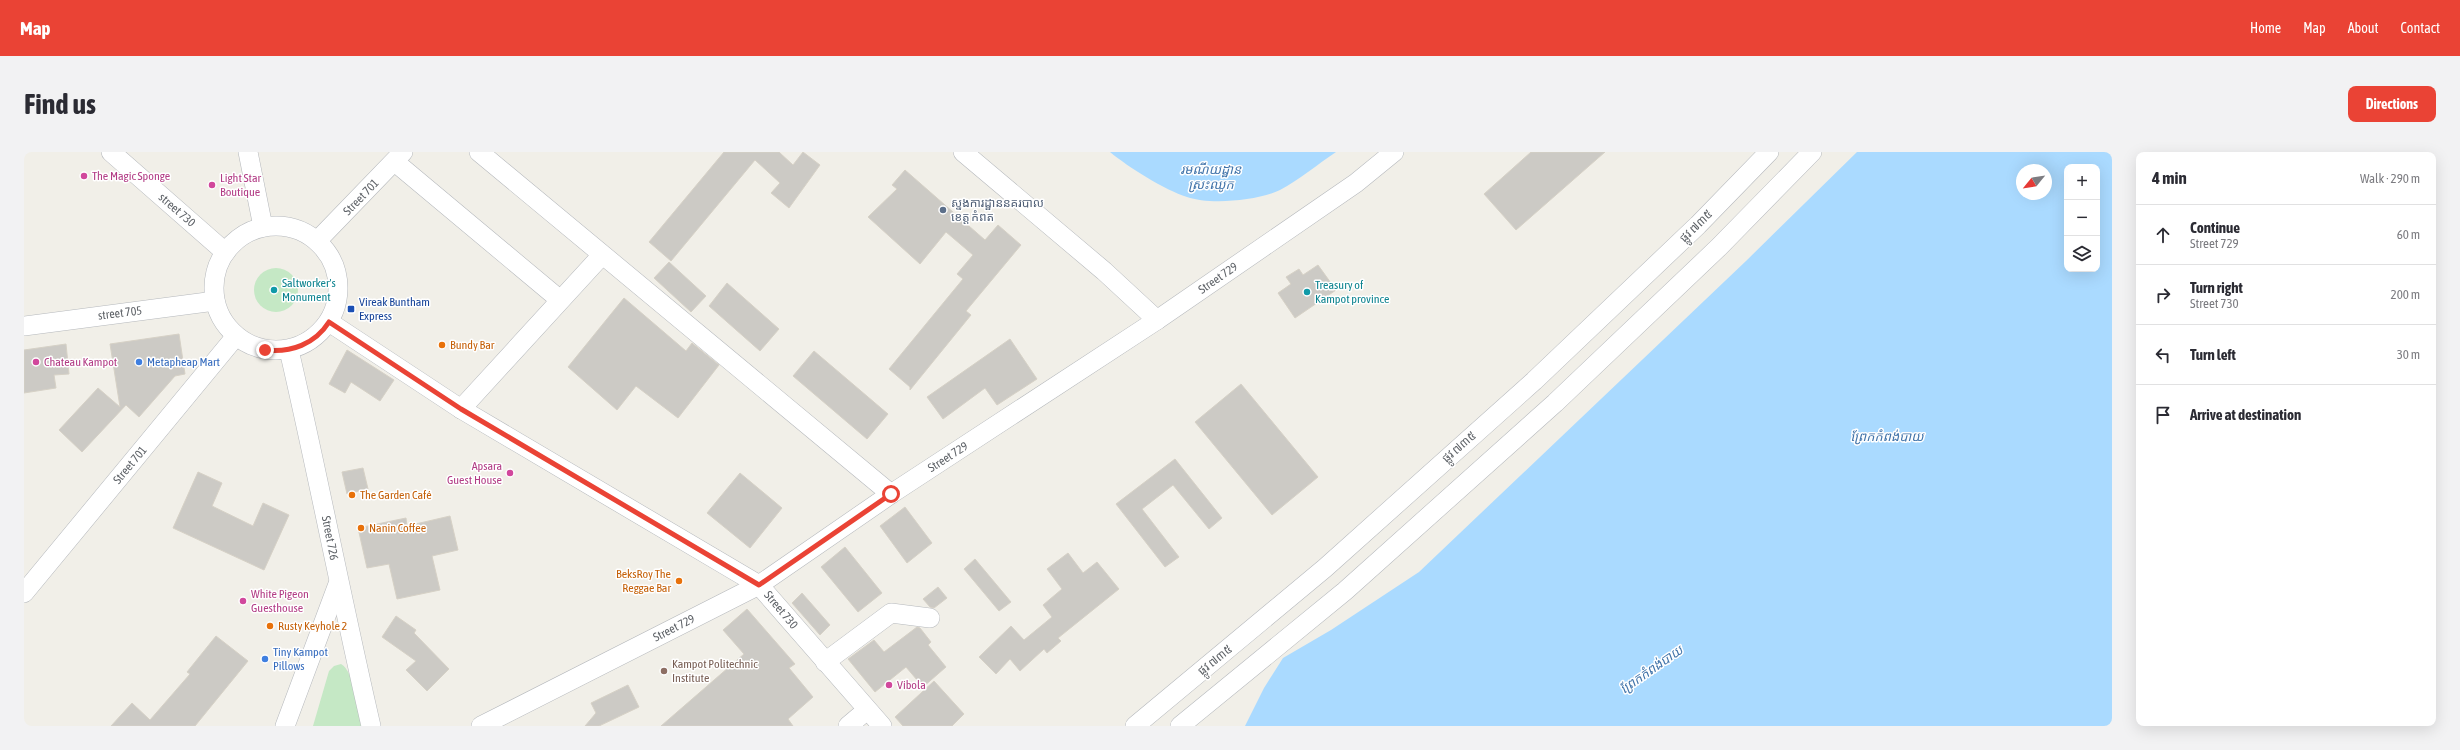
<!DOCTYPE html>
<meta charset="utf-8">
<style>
:root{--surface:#fff;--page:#f2f2f3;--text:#2b2b33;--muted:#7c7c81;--line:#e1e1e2;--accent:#ea4335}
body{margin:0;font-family:"Asap Condensed","Noto Sans Khmer",sans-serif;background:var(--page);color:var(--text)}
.controls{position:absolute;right:12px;top:12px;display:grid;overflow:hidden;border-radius:8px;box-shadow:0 4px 16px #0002}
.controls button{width:36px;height:36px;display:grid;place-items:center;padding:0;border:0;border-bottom:1px solid var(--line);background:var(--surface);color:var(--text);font:20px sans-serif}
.compass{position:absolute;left:1992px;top:12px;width:36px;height:36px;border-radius:50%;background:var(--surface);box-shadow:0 4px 16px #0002;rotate:240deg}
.stop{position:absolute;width:12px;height:12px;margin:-9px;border:3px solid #ea4335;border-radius:50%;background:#fff}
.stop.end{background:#ea4335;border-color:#fff;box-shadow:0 1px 4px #0008}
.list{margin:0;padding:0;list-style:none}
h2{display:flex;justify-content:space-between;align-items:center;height:52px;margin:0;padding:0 16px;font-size:17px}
h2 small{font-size:13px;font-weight:400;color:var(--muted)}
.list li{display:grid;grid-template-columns:26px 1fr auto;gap:12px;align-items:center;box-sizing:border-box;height:60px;padding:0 16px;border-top:1px solid var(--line)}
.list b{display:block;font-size:15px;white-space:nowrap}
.list p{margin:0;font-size:13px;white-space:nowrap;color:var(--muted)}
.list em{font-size:13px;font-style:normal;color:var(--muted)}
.icon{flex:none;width:22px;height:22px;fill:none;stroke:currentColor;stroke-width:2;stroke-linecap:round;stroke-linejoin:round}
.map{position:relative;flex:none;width:2088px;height:574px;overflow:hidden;border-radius:8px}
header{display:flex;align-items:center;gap:24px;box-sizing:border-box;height:56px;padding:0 20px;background:var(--accent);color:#fff}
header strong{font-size:19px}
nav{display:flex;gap:22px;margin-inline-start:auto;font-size:14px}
.intro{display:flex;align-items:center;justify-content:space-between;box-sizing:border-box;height:96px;padding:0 24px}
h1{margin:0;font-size:28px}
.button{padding:10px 18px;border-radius:8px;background:var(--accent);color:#fff;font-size:14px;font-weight:700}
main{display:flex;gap:24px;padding:0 24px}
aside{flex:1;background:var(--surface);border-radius:8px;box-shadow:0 4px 16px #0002}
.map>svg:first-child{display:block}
.green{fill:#c5e8c5}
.water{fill:#aadaff;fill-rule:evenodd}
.building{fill:#cccac5;stroke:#d6d1c6}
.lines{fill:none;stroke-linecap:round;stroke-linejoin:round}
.minor-casing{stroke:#b5b8bc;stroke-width:20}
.minor{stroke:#fff;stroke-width:19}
.route{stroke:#ea4335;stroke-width:5}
.hotel-dot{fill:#d1479c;stroke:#fff;stroke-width:1.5}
.service-dot{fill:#5c6f8a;stroke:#fff;stroke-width:1.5}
.culture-dot{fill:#0f9aa8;stroke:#fff;stroke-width:1.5}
.transit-dot{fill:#1a4fb4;stroke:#fff;stroke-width:1.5}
.food-dot{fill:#e8710a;stroke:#fff;stroke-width:1.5}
.shop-dot{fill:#3f7fe0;stroke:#fff;stroke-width:1.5}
.education-dot{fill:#8d6e63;stroke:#fff;stroke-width:1.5}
.labels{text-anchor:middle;stroke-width:3;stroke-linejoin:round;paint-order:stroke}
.hotel-label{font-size:12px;fill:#b23c85;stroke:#fff;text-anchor:start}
.street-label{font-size:12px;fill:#5f6368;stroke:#fff}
.service-label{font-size:12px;fill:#4e5e75;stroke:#fff;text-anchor:start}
.culture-label{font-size:12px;fill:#0d838f;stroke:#fff;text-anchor:start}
.transit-label{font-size:12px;fill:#164399;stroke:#fff;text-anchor:start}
.food-label{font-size:12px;fill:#c56008;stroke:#fff;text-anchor:start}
.shop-label{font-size:12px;fill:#366cbe;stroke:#fff;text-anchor:start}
.education-label{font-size:12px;fill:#785e54;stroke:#fff;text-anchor:start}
.water-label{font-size:13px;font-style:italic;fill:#4174aa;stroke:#fff}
</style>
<header>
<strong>Map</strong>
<nav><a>Home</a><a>Map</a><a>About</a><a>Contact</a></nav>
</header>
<div class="intro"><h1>Find us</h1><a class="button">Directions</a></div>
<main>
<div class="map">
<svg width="2088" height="574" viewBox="0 0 2088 574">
<rect width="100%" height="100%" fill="#f1efe8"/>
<g class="green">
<circle cx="252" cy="138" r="22"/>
<path d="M317 512C331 520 334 559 337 574H289L305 519 310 514Z"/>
</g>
<g class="water">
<path d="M1086 0H1312C1294 12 1275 28 1256 38 1234 49 1185 53 1163 45 1141 38 1104 15 1086 0Z"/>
<path d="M1833 0H2088V574H1221L1240 536 1259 506 1307 478 1395 420 1722 109ZM2043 15H2073V117H2043ZM1998 18H2022V42H1998Z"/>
</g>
<g class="building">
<polygon points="700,0 755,0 769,13 779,0 796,13 765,56 747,41 756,31 731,8 647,109 625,90"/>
<polygon points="1507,0 1581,0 1492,78 1460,42"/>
<polygon points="881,18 961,88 974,73 997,93 942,159 947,163 886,238 886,235 865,217 939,127 933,122 949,103 922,80 896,112 844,65 873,37 868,33"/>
<polygon points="645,110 682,144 667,160 630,126"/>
<polygon points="1294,113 1312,138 1271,166 1254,141 1267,132 1262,125 1275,117 1279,123"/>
<polygon points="703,131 755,177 736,199 685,154"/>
<polygon points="600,146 662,199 668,191 695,213 654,266 612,234 593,258 544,215"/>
<polygon points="155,182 161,222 151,224 115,265 102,253 58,300 35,278 74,236 96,255 86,192"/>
<polygon points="986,187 1013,227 973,253 961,236 919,267 903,245"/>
<polygon points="42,192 45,222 30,223 32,236 0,241 0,198"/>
<polygon points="323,198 370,228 356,249 327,230 321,241 305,232"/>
<polygon points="790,199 864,262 843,287 769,224"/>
<polygon points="1217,232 1294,325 1248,363 1171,270"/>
<polygon points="1151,307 1198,366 1185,377 1149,333 1118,357 1155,405 1141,415 1092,352"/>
<polygon points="339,316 344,337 323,342 318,320"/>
<polygon points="174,320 198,331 188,354 229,374 239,351 265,363 240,418 149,376"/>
<polygon points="716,321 758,356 726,396 683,361"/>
<polygon points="881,355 908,391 883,411 856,374"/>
<polygon points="426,364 434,398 408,404 416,438 373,447 365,412 343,416 334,376 382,366 383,374"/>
<polygon points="821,395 858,441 834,460 797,415"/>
<polygon points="1044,401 1059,421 1073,410 1095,437 1034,486 1037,489 1023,501 1020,497 996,519 986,507 972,522 955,505 987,474 1000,488 1028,465 1019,453 1038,437 1023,417"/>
<polygon points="951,407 987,450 975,459 940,417"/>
<polygon points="914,435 923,446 910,456 906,455 899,447"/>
<polygon points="778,441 806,473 796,483 768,451"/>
<polygon points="723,457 771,512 765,516 789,545 764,567 769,574 637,574 720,502 699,478"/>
<polygon points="372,464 392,478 390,481 425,517 403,539 382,518 392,509 358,485"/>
<polygon points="893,475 896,476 907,490 904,493 922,515 899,535 882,515 851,540 824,507 850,488 860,500"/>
<polygon points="192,484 224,509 171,574 87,574 108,551 126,568 166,522 163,520"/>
<polygon points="910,529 940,562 928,574 879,574 871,565"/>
<polygon points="604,533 615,555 575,574 561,574 572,561 567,551"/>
</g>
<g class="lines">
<defs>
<g id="minor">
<polyline points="87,0 201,100"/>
<polyline points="224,0 239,75"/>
<polyline points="455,0 867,342"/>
<polyline points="939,0 1080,119 1133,168"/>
<polyline points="371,10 535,147"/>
<circle cx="252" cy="136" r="62"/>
<polyline points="293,89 379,0"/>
<polyline points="305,170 437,257 735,433 858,574"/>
<polyline points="0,174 191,149"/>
<path d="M265 198C294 323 318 449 347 574"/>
<polyline points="437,257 578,103"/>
<polyline points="0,441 212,184"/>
<polyline points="801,510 867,461 906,466"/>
<polyline points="261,574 314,432"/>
<polyline points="457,574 735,433 867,342 1133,168 1332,31 1370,0"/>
<polyline points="824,574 843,558"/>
<polyline points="1111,574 1301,416 1510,229 1674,73 1745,0"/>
<polyline points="1156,574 1321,439 1531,251 1695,95 1788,0"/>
</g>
</defs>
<use href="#minor" class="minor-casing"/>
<use href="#minor" class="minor"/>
</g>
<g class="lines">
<path class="route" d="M241 198C267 201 291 192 305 170L437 257 735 433 867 342"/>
</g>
<g class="hotel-dot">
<circle cx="60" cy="24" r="4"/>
<circle cx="188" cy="33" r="4"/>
<circle cx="12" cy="210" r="4"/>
<circle cx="486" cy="321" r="4"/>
<circle cx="219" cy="449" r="4"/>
<circle cx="865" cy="533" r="4"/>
</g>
<circle class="service-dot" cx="919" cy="58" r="4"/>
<g class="culture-dot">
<circle cx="250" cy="138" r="4"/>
<circle cx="1283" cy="140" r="4"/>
</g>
<rect class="transit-dot" x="323" y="153" width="8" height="8" rx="2"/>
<g class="food-dot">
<circle cx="418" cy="193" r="4"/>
<circle cx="328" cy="343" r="4"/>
<circle cx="337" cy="376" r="4"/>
<circle cx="655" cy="429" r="4"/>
<circle cx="246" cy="474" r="4"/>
</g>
<g class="shop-dot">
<circle cx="115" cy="210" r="4"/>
<circle cx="241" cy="507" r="4"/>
</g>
<circle class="education-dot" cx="640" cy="519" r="4"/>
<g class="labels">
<g class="hotel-label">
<text x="68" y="28">The Magic Sponge</text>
<text x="196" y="30">Light Star<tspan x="196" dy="14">Boutique</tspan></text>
<text x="20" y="214">Chateau Kampot</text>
<text x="478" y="318" text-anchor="end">Apsara<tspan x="478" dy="14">Guest House</tspan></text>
<text x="227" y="446">White Pigeon<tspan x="227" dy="14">Guesthouse</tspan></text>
<text x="873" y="537">Vibola</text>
</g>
<g class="street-label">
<text transform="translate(337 45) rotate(-46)" y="4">Street 701</text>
<text transform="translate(153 58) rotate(41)" y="4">street 730</text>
<text transform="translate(1672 74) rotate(-44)" y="4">ផ្លូវ ៧៣៥</text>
<text transform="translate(1194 126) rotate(-35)" y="4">Street 729</text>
<text transform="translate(96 161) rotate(-7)" y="4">street 705</text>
<text transform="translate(1435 295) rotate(-41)" y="4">ផ្លូវ ៧៣៥</text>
<text transform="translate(924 305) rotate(-33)" y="4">Street 729</text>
<text transform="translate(106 313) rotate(-50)" y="4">Street 701</text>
<text transform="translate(306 386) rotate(79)" y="4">Street 726</text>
<text transform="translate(757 458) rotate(50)" y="4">Street 730</text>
<text transform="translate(650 476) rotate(-27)" y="4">Street 729</text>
<text transform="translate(1191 508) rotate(-39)" y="4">ផ្លូវ ៧៣៥</text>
</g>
<g class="service-label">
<text x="927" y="55">ស្នងការដ្ឋាននគរបាល<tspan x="927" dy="14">ខេត្ត កំពត</tspan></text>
</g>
<g class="culture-label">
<text x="258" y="135">Saltworker's<tspan x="258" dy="14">Monument</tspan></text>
<text x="1291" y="137">Treasury of<tspan x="1291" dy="14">Kampot province</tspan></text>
</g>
<g class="transit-label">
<text x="335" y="154">Vireak Buntham<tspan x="335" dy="14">Express</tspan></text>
</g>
<g class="food-label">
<text x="426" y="197">Bundy Bar</text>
<text x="336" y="347">The Garden Café</text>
<text x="345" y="380">Nanin Coffee</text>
<text x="647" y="426" text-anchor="end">BeksRoy The<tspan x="647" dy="14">Reggae Bar</tspan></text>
<text x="254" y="478">Rusty Keyhole 2</text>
</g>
<g class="shop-label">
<text x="123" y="214">Metapheap Mart</text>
<text x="249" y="504">Tiny Kampot<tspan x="249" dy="14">Pillows</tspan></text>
</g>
<g class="education-label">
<text x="648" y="516">Kampot Politechnic<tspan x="648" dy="14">Institute</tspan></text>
</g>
<g class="water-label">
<text x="1187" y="22">រមណីយដ្ឋាន<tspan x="1187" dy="15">ស្រះឈូក</tspan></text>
<text x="1863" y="289">ព្រែកកំពង់បាយ</text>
<text transform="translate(1627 517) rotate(-35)" y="5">ព្រែកកំពង់បាយ</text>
</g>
</g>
</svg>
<div class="controls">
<button>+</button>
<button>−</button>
<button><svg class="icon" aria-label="layers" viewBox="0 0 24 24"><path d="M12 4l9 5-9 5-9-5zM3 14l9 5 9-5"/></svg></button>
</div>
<svg class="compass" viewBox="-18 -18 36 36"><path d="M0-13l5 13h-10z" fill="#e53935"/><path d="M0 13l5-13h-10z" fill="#7c7c81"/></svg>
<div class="stop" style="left:867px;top:342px"></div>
<div class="stop end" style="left:241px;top:198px"></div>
</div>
<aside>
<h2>4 min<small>Walk · 290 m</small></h2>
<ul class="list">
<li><svg class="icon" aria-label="ahead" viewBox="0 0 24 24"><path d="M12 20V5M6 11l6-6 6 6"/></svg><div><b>Continue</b><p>Street 729</p></div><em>60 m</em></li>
<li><svg class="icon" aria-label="right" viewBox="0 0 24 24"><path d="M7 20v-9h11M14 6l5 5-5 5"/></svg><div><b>Turn right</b><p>Street 730</p></div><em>200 m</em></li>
<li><svg class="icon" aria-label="left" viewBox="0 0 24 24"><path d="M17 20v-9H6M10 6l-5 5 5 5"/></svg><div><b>Turn left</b></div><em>30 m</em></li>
<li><svg class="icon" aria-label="arrive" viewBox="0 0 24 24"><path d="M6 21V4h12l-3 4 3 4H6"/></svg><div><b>Arrive at destination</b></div></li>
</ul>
</aside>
</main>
